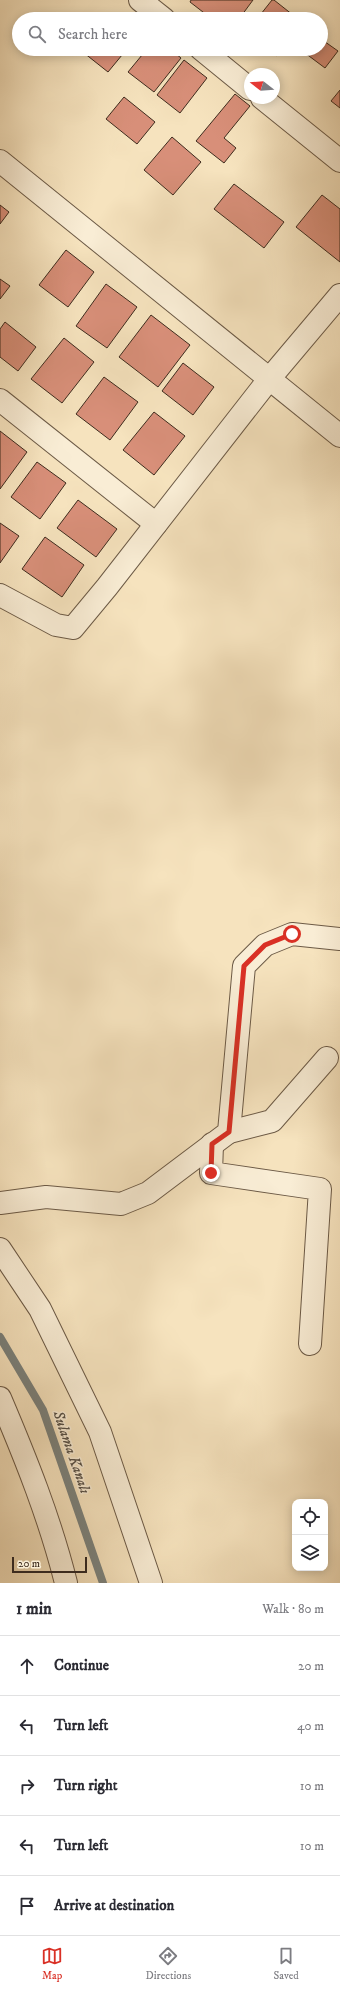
<!DOCTYPE html>
<meta charset="utf-8">
<style>
:root{--surface:#fff;--page:#f2f2f3;--text:#2b2b33;--muted:#7c7c81;--line:#e1e1e2;--accent:#d93025}
body{margin:0;font-family:"IM FELL DW Pica",serif;background:var(--page);color:var(--text)}
.controls{position:absolute;right:12px;bottom:12px;display:grid;overflow:hidden;border-radius:8px;box-shadow:0 2px 10px #0003}
.controls button{width:36px;height:36px;display:grid;place-items:center;padding:0;border:0;border-bottom:1px solid var(--line);background:var(--surface);color:var(--text);font:20px sans-serif}
.compass{position:absolute;left:244px;top:68px;width:36px;height:36px;border-radius:50%;background:var(--surface);box-shadow:0 2px 10px #0003;rotate:287deg}
.scale{position:absolute;left:12px;bottom:10px;width:75px;box-sizing:border-box;padding-left:4px;border:2px solid #3e2c1e;border-top:0;font-size:11px;line-height:14px;white-space:nowrap;color:#3e2c1e;-webkit-text-stroke:3px #f9edd5;paint-order:stroke}
.stop{position:absolute;width:12px;height:12px;margin:-9px;border:3px solid #d93025;border-radius:50%;background:#fff}
.stop.end{background:#d93025;border-color:#fff;box-shadow:0 1px 4px #0008}
.list{margin:0;padding:0;list-style:none}
h2{display:flex;justify-content:space-between;align-items:center;height:52px;margin:0;padding:0 16px;font-size:17px}
h2 small{font-size:13px;font-weight:400;color:var(--muted)}
.list li{display:grid;grid-template-columns:26px 1fr auto;gap:12px;align-items:center;box-sizing:border-box;height:60px;padding:0 16px;border-top:1px solid var(--line)}
.list b{display:block;font-size:15px;white-space:nowrap}
.list em{font-size:13px;font-style:normal;color:var(--muted)}
.icon{flex:none;width:22px;height:22px;fill:none;stroke:currentColor;stroke-width:2;stroke-linecap:round;stroke-linejoin:round}
.map{position:relative;flex:none;width:340px;height:1583px;overflow:hidden}
.search{position:absolute;background:var(--surface);box-shadow:0 2px 10px #0003;left:12px;right:12px;top:12px;height:44px;display:flex;align-items:center;gap:10px;box-sizing:border-box;padding:0 14px;border-radius:22px;color:var(--muted);font-size:15px}
.sheet{height:352px;background:var(--surface)}
nav{display:flex;justify-content:space-around;align-items:center;box-sizing:border-box;height:56px;border-top:1px solid var(--line);background:var(--surface);font-size:11px;color:var(--muted)}
nav a{display:grid;justify-items:center;gap:2px}
nav .on{color:var(--accent)}
.map>svg:first-child{display:block}
.lines{fill:none;stroke-linecap:round;stroke-linejoin:round}
.stream{stroke:#7b827d;stroke-width:8}
.building{fill:#d88f79;stroke:#3e2c1e}
.minor-casing{stroke:#6c5a46;stroke-width:24}
.tertiary-casing{stroke:#6c5a46;stroke-width:24}
.minor{stroke:#f9edd5;stroke-width:22}
.tertiary{stroke:#f9edd5;stroke-width:22}
.route{stroke:#d93025;stroke-width:5}
.labels{text-anchor:middle;stroke-width:3;stroke-linejoin:round;paint-order:stroke}
.water-label{font-size:15px;font-style:italic;fill:#575046;stroke:#f9edd5}
</style>
<div class="map">
<svg width="340" height="1583" viewBox="0 0 340 1583">
<rect width="100%" height="100%" fill="#f6e3be"/>
<filter id="stains"><feTurbulence type="fractalNoise" baseFrequency=".005" numOctaves="4"/><feColorMatrix values="0 0 0 0 .2 0 0 0 0 .09 0 0 0 0 .02 0 0 0 .5 -.17"/></filter>
<radialGradient id="worn" r=".72"><stop offset=".6" stop-color="#630" stop-opacity="0"/><stop offset="1" stop-color="#630" stop-opacity=".3"/></radialGradient>
<g class="lines">
<polyline class="stream" points="0,1337 43,1410 103,1583"/>
</g>
<g class="building">
<polygon points="191,0 253,0 239,19 212,19 190,2"/>
<polygon points="272,0 274,0 298,19 257,19"/>
<polygon points="108,13 115,19 103,19"/>
<polygon points="321,39 338,51 325,68 301,50 321,49"/>
<polygon points="79,49 127,49 108,72"/>
<polygon points="147,49 170,49 181,58 154,92 128,72"/>
<polygon points="269,49 283,49 277,56"/>
<polygon points="184,60 207,78 180,113 157,95"/>
<polygon points="340,90 340,108 331,101"/>
<polygon points="235,94 250,106 224,138 236,148 224,163 196,141"/>
<polygon points="124,97 155,122 137,144 106,119"/>
<polygon points="172,137 201,162 173,195 144,170"/>
<polygon points="234,184 284,222 264,248 214,209"/>
<polygon points="322,195 340,209 340,262 296,227"/>
<polygon points="0,205 9,212 0,224"/>
<polygon points="66,250 94,272 68,307 39,285"/>
<polygon points="0,279 10,286 0,299"/>
<polygon points="106,284 137,307 107,348 76,326"/>
<polygon points="151,315 190,345 158,387 119,357"/>
<polygon points="5,322 36,347 18,371 0,357 0,329"/>
<polygon points="64,338 94,362 62,403 31,379"/>
<polygon points="183,363 214,387 193,415 162,391"/>
<polygon points="104,377 138,402 110,440 76,414"/>
<polygon points="154,412 185,436 154,475 123,450"/>
<polygon points="0,431 27,452 0,489"/>
<polygon points="37,462 66,483 40,519 11,497"/>
<polygon points="78,500 117,529 96,557 57,528"/>
<polygon points="0,523 19,536 0,563"/>
<polygon points="45,537 84,565 62,597 22,569"/>
</g>
<g class="lines">
<defs>
<g id="minor">
<polyline points="140,0 164,19"/>
<polyline points="201,49 250,89"/>
<polyline points="262,98 340,161"/>
<polyline points="0,161 340,436"/>
<polyline points="0,400 156,524"/>
<polyline points="0,595 56,625 73,628 107,587 270,378 340,295"/>
<polyline points="229,1132 272,1121 327,1058"/>
<polyline points="212,1144 211,1173 320,1189 310,1344"/>
<polyline points="0,1203 46,1197 121,1204 148,1193 229,1132 244,966 265,945 292,934 340,939"/>
</g>
<g id="tertiary">
<polyline points="0,1249 40,1309 100,1432 151,1583"/>
<path d="M0 1398C26 1459 50 1519 66 1583"/>
</g>
</defs>
<use href="#minor" class="minor-casing"/>
<use href="#tertiary" class="tertiary-casing"/>
<use href="#minor" class="minor"/>
<use href="#tertiary" class="tertiary"/>
</g>
<g class="lines">
<polyline class="route" points="211,1173 212,1144 229,1132 244,966 265,945 292,934"/>
</g>
<g class="labels">
<g class="water-label">
<text transform="translate(72 1452) rotate(71)" y="5">Sulama Kanalı</text>
</g>
</g>
<rect width="100%" height="100%" filter="url(#stains)"/>
<rect width="100%" height="100%" fill="url(#worn)"/>
</svg>
<div class="controls">
<button><svg class="icon" aria-label="locate" viewBox="0 0 24 24"><circle cx="12" cy="12" r="6"/><path d="M12 2v4M12 18v4M2 12h4M18 12h4"/></svg></button>
<button><svg class="icon" aria-label="layers" viewBox="0 0 24 24"><path d="M12 4l9 5-9 5-9-5zM3 14l9 5 9-5"/></svg></button>
</div>
<svg class="compass" viewBox="-18 -18 36 36"><path d="M0-13l5 13h-10z" fill="#e53935"/><path d="M0 13l5-13h-10z" fill="#7c7c81"/></svg>
<div class="scale">20 m</div>
<div class="stop" style="left:292px;top:934px"></div>
<div class="stop end" style="left:211px;top:1173px"></div>
<div class="search"><svg class="icon" aria-label="search" viewBox="0 0 24 24"><circle cx="10" cy="10" r="6"/><path d="M15 15l6 6"/></svg>Search here</div>
</div>
<section class="sheet">
<h2>1 min<small>Walk · 80 m</small></h2>
<ul class="list">
<li><svg class="icon" aria-label="ahead" viewBox="0 0 24 24"><path d="M12 20V5M6 11l6-6 6 6"/></svg><div><b>Continue</b></div><em>20 m</em></li>
<li><svg class="icon" aria-label="left" viewBox="0 0 24 24"><path d="M17 20v-9H6M10 6l-5 5 5 5"/></svg><div><b>Turn left</b></div><em>40 m</em></li>
<li><svg class="icon" aria-label="right" viewBox="0 0 24 24"><path d="M7 20v-9h11M14 6l5 5-5 5"/></svg><div><b>Turn right</b></div><em>10 m</em></li>
<li><svg class="icon" aria-label="left" viewBox="0 0 24 24"><path d="M17 20v-9H6M10 6l-5 5 5 5"/></svg><div><b>Turn left</b></div><em>10 m</em></li>
<li><svg class="icon" aria-label="arrive" viewBox="0 0 24 24"><path d="M6 21V4h12l-3 4 3 4H6"/></svg><div><b>Arrive at destination</b></div></li>
</ul>
</section>
<nav>
<a class="on"><svg class="icon" aria-label="map" viewBox="0 0 24 24"><path d="M3 6l6-2 6 2 6-2v14l-6 2-6-2-6 2zM9 4v14M15 6v14"/></svg>Map</a>
<a><svg class="icon" aria-label="directions" viewBox="0 0 24 24"><path d="M12 3l9 9-9 9-9-9zM9 14v-3h6M13 9l2 2-2 2"/></svg>Directions</a>
<a><svg class="icon" aria-label="saved" viewBox="0 0 24 24"><path d="M7 4h10v16l-5-4-5 4z"/></svg>Saved</a>
</nav>
